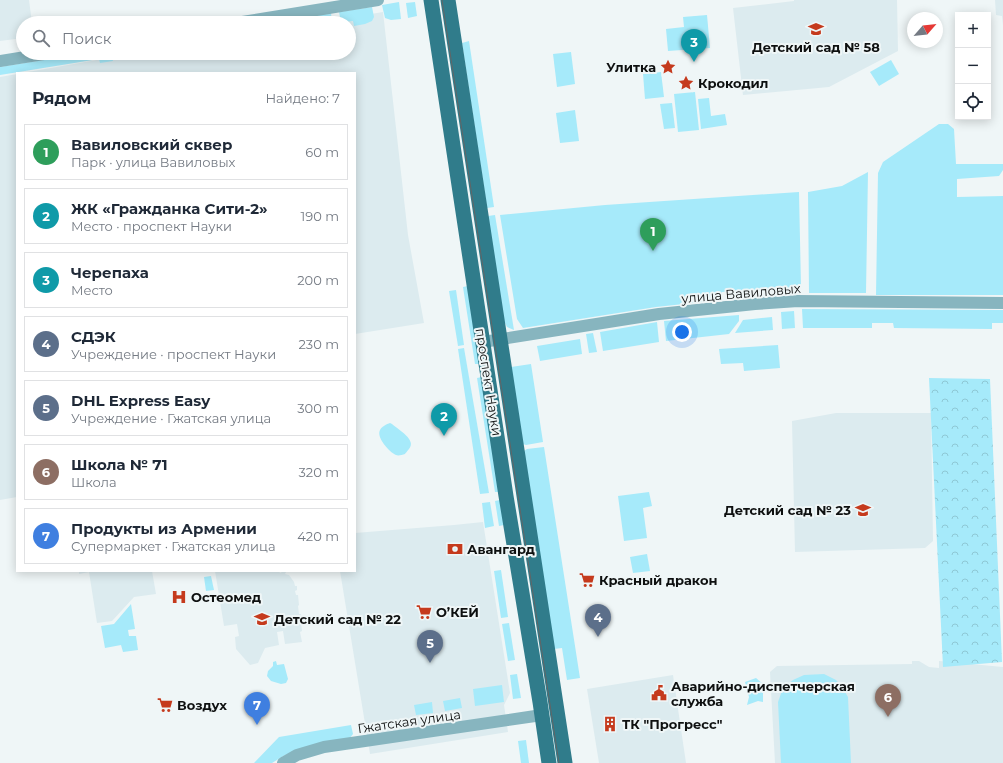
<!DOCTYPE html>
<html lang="ru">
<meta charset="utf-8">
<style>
:root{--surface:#fff;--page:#f6f6f7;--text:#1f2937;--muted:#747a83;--line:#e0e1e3;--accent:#1a73e8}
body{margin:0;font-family:Montserrat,sans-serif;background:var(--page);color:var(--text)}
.controls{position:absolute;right:12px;top:12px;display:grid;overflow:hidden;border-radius:0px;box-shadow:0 2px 10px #0003}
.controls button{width:36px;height:36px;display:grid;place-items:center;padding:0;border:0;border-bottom:1px solid var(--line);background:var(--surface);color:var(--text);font:20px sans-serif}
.compass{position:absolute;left:907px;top:12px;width:36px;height:36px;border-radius:50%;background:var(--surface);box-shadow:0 2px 10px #0003;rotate:62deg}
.you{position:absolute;left:682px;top:332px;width:14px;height:14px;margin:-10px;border:3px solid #fff;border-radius:50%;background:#1a73e8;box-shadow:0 0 0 6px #1a73e833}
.badge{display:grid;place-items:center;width:26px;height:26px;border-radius:50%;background:var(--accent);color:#fff;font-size:13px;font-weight:700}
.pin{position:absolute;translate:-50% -33px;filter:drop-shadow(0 1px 2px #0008)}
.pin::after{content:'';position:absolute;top:21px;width:14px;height:12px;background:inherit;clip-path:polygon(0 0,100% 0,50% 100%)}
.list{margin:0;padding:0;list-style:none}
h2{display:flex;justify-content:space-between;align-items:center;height:52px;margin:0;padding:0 16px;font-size:17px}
h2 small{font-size:13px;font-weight:400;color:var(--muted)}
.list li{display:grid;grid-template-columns:26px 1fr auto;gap:12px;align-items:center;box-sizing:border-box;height:56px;margin:0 8px 8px;padding:0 8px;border:1px solid var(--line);border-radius:0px}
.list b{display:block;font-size:15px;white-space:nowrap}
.list p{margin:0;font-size:13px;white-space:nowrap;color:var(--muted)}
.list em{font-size:13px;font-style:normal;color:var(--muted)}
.icon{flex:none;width:22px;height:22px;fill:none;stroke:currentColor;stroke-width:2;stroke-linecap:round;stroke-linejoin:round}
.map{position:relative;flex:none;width:1003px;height:763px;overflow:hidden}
.search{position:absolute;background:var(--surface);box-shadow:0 2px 10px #0003;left:16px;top:16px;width:340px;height:44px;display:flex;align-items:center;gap:10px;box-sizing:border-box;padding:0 14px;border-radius:22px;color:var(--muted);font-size:15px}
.panel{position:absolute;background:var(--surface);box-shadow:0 2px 10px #0003;left:16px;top:72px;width:340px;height:500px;border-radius:0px}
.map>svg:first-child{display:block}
.built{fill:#dcebef}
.green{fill:#a6eafa}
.forest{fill:url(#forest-crowns)}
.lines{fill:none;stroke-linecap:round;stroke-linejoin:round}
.minor{stroke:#87b5bf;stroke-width:12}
.major{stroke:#307c8b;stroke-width:15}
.tram{stroke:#626566;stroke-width:1}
.labels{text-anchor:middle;stroke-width:4;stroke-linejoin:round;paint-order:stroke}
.poi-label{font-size:13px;font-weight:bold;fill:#0e1010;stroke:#eff6f7;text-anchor:start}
.street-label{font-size:13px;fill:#0e1010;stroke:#eff6f7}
</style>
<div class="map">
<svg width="1003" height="763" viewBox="0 0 1003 763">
<defs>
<pattern id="forest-crowns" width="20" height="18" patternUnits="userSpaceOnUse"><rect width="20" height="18" fill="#a6eafa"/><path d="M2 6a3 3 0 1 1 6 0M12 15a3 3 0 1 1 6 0" fill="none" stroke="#8ec8d5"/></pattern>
</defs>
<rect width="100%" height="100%" fill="#eff6f7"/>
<g class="built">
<polygon points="0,0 29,0 32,23 23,23 23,38 0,41"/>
<polygon points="794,0 897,0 898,51 829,87 743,95 733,8 794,1"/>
<polygon points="995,0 1003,0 1003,25 1002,16 996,15"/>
<polygon points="383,12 408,235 424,323 355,334 355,73 22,73 137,53 349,53 349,23 317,23"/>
<polygon points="17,74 17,497 0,500 0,77"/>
<polygon points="836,413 931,413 933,541 925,548 795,552 792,421"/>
<polygon points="483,522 510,693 504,705 508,732 370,754 340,571 355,571 355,533 454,525"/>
<polygon points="79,571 152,571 156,594 134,597 112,621 97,623 89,572 79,574"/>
<polygon points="215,571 277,571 281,573 282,571 286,572 285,574 289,575 294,582 295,586 297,586 297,590 295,591 296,595 298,595 299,605 298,606 299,614 301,614 302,623 301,623 302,631 300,632 302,642 285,644 283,631 277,632 279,645 265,648 258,663 250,665 236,649 235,637 239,636 237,624 224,626"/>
<polygon points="912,661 919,661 929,667 939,668 939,661 1003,667 1003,763 775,763 770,672 777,666 912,664"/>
<polygon points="673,675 686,763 599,763 587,689"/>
</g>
<g class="green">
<polygon points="399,2 401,19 391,20 385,18 382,5"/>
<polygon points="415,2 417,16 408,18 406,3"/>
<polygon points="372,7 374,17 372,21 365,24 354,26 353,21 341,22 339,12"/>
<polygon points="331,13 332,23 271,23"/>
<polygon points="707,15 710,48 668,51 666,29 684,27 683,17"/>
<polygon points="469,41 494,207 487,208 462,43"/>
<polygon points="571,52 575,84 557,87 553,54"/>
<polygon points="87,53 111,53 113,61 100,63 99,59 0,75 0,67"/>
<polygon points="891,60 899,74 879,86 870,72"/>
<polygon points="661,72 664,97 645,99 643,74"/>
<polygon points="695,92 699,130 678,132 674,94"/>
<polygon points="709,98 711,116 725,114 727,125 701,129 698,99"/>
<polygon points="672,103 675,128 664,129 660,104"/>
<polygon points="575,110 579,141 560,143 556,113"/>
<polygon points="939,124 948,124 954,129 956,164 1003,164 1003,170 999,176 957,179 957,197 1003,196 1003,295 876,295 878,173 883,162"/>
<polygon points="868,172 866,293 809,293 808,192 842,186"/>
<polygon points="799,192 801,287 722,292 721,300 656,307 523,328 517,319 500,215 605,205"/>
<polygon points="495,215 514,330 507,327 504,321 488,216"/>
<polygon points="468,286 479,364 475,364 463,287"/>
<polygon points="456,290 464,345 458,346 449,291"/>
<polygon points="802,309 1003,310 1003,323 992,323 992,329 894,328 893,323 872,323 872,328 803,328"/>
<polygon points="794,311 795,328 782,329 781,312"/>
<polygon points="739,315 739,321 729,334 666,341 664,321"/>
<polygon points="772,317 773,330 735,333 743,320"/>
<polygon points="657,322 659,342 603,351 600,332"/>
<polygon points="593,333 597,352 589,353 586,334"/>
<polygon points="580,339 582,354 540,361 537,346"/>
<polygon points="778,345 780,368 744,371 743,363 721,364 719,349"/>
<polygon points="464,348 489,493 480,494 458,349"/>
<polygon points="531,364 543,442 526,445 523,444 511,367"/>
<polygon points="482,377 499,492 495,492 477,378"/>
<path d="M390 423 392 424C399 430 417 440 409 449 408 450 405 454 405 454 402 455 398 456 396 455 389 452 376 437 380 430 381 427 387 424 390 423Z"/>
<polygon points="544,447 580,678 567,680 562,648 554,649 524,451 527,449"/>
<polygon points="649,492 652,506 643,508 647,538 624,541 618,496"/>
<polygon points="500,500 504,525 499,526 495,501"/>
<polygon points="490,502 494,526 485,528 482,503"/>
<polygon points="647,554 650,571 633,573 630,557"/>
<polygon points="501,570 508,617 501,618 494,571"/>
<polygon points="211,576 214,590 206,591 204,577"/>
<polygon points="131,604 135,629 128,630 129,636 136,636 138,650 123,652 121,645 105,648 101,626 114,624"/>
<polygon points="509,623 515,660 508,661 502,624"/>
<polygon points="276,661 277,665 284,664 288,679 286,683 281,684 271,681 267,676 268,671 273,666 273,662"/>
<polygon points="517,674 521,698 513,699 510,675"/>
<polygon points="824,674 836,680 842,687 848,697 851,763 781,763 778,702 783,688 793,680 804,675"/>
<polygon points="756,678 763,684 763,702 758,701 747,705 749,697 745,682"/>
<polygon points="502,685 504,702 475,706 473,689"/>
<polygon points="460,698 462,708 445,711 443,701"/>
<polygon points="432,702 433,713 416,715 414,705"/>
<polygon points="351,725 353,734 349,739 285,755 272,763 254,763 279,737"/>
<polygon points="526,740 529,763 521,763 518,741"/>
</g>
<polygon class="forest" points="929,378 990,379 1002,662 943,667"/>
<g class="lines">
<g class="minor">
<polyline points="236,23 378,0"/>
<polyline points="0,61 50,53"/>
<polyline points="483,342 659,314 755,304 798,301 1003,303"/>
<polyline points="283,763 297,755 324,747 542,715"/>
</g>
<g class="major">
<polyline points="431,0 506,496 540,702 549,763"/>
<polyline points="448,0 565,763"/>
</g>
<polyline class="tram" points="442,0 559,763"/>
</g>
<defs>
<symbol id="school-bare" viewBox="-9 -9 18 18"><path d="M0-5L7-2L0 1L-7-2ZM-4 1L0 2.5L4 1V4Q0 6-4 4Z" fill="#c53a1d" stroke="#eff6f7" stroke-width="2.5" paint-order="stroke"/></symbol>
<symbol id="sight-bare" viewBox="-9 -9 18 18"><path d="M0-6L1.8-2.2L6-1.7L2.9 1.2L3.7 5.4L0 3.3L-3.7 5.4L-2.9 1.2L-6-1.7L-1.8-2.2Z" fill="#c53a1d" stroke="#eff6f7" stroke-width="2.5" paint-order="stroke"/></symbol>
<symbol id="bank-bare" viewBox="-9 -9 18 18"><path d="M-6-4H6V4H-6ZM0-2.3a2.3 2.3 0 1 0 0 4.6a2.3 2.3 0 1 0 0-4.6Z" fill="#c53a1d" stroke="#eff6f7" stroke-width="2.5" paint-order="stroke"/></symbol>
<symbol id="supermarket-bare" viewBox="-9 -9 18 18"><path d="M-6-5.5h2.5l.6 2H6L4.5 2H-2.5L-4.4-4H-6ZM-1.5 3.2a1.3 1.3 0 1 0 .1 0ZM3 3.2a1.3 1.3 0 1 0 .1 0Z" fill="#c53a1d" stroke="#eff6f7" stroke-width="2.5" paint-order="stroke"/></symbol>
<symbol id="hospital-bare" viewBox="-9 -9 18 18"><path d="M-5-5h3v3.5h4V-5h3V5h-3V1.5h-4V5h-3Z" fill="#c53a1d" stroke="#eff6f7" stroke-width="2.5" paint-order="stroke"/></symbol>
<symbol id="civic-bare" viewBox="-9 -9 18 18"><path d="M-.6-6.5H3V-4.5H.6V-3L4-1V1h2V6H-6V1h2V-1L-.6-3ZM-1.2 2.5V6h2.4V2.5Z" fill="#c53a1d" stroke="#eff6f7" stroke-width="2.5" paint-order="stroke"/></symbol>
<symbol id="building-bare" viewBox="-9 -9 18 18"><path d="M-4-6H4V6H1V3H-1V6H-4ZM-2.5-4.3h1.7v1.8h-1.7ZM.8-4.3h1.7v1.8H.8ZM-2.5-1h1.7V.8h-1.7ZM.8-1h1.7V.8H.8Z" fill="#c53a1d" stroke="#eff6f7" stroke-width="2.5" paint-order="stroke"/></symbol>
</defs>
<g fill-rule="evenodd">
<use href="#school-bare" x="805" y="18" width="22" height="22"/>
<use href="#sight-bare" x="657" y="56" width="22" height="22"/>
<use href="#sight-bare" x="675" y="72" width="22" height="22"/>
<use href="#school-bare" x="852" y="499" width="22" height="22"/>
<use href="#bank-bare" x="444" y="538" width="22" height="22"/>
<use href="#supermarket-bare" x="576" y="569" width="22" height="22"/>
<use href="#hospital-bare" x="168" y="586" width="22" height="22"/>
<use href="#supermarket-bare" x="413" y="601" width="22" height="22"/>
<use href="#school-bare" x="251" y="608" width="22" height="22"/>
<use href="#civic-bare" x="648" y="682" width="22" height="22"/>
<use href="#supermarket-bare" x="154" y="694" width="22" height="22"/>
<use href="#building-bare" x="599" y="713" width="22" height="22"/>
</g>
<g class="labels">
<g class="poi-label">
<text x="816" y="52" text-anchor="middle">Детский сад № 58</text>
<text x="656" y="72" text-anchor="end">Улитка</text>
<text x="698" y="88">Крокодил</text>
<text x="851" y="515" text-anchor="end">Детский сад № 23</text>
<text x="467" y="554">Авангард</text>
<text x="599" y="585">Красный дракон</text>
<text x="191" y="602">Остеомед</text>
<text x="436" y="617">О’КЕЙ</text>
<text x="274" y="624">Детский сад № 22</text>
<text x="671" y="691">Аварийно-диспетчерская<tspan x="671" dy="15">служба</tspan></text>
<text x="177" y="710">Воздух</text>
<text x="622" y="729">ТК "Прогресс"</text>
</g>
<g class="street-label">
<text transform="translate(741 293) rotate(-5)" y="5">улица Вавиловых</text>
<text transform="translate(489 382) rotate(81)" y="5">проспект Науки</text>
<text transform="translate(409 721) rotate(-8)" y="5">Гжатская улица</text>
</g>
</g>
</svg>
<div class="controls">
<button>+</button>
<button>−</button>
<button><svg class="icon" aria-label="locate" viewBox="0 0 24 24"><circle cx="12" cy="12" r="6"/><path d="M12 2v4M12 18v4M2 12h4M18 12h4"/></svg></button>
</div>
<svg class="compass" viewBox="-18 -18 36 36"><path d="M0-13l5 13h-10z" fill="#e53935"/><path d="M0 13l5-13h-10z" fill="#747a83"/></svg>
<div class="you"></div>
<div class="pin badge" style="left:653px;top:251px;background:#2e9e5b">1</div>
<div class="pin badge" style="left:444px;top:436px;background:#0f9aa8">2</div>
<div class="pin badge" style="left:694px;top:62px;background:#0f9aa8">3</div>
<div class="pin badge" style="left:598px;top:637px;background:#5c6f8a">4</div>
<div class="pin badge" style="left:430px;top:663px;background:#5c6f8a">5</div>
<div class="pin badge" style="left:888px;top:717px;background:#8d6e63">6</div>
<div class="pin badge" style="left:257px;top:725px;background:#3f7fe0">7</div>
<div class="search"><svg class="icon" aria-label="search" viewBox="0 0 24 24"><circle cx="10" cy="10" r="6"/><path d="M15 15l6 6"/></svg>Поиск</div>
<section class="panel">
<h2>Рядом<small>Найдено: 7</small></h2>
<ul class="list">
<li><span class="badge" style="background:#2e9e5b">1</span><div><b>Вавиловский сквер</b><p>Парк · улица Вавиловых</p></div><em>60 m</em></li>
<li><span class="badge" style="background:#0f9aa8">2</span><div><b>ЖК «Гражданка Сити-2»</b><p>Место · проспект Науки</p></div><em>190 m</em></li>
<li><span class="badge" style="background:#0f9aa8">3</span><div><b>Черепаха</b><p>Место</p></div><em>200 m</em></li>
<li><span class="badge" style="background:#5c6f8a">4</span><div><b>СДЭК</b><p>Учреждение · проспект Науки</p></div><em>230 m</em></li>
<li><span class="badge" style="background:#5c6f8a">5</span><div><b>DHL Express Easy</b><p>Учреждение · Гжатская улица</p></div><em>300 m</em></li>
<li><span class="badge" style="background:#8d6e63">6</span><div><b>Школа № 71</b><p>Школа</p></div><em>320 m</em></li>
<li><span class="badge" style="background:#3f7fe0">7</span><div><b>Продукты из Армении</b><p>Супермаркет · Гжатская улица</p></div><em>420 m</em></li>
</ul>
</section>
</div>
